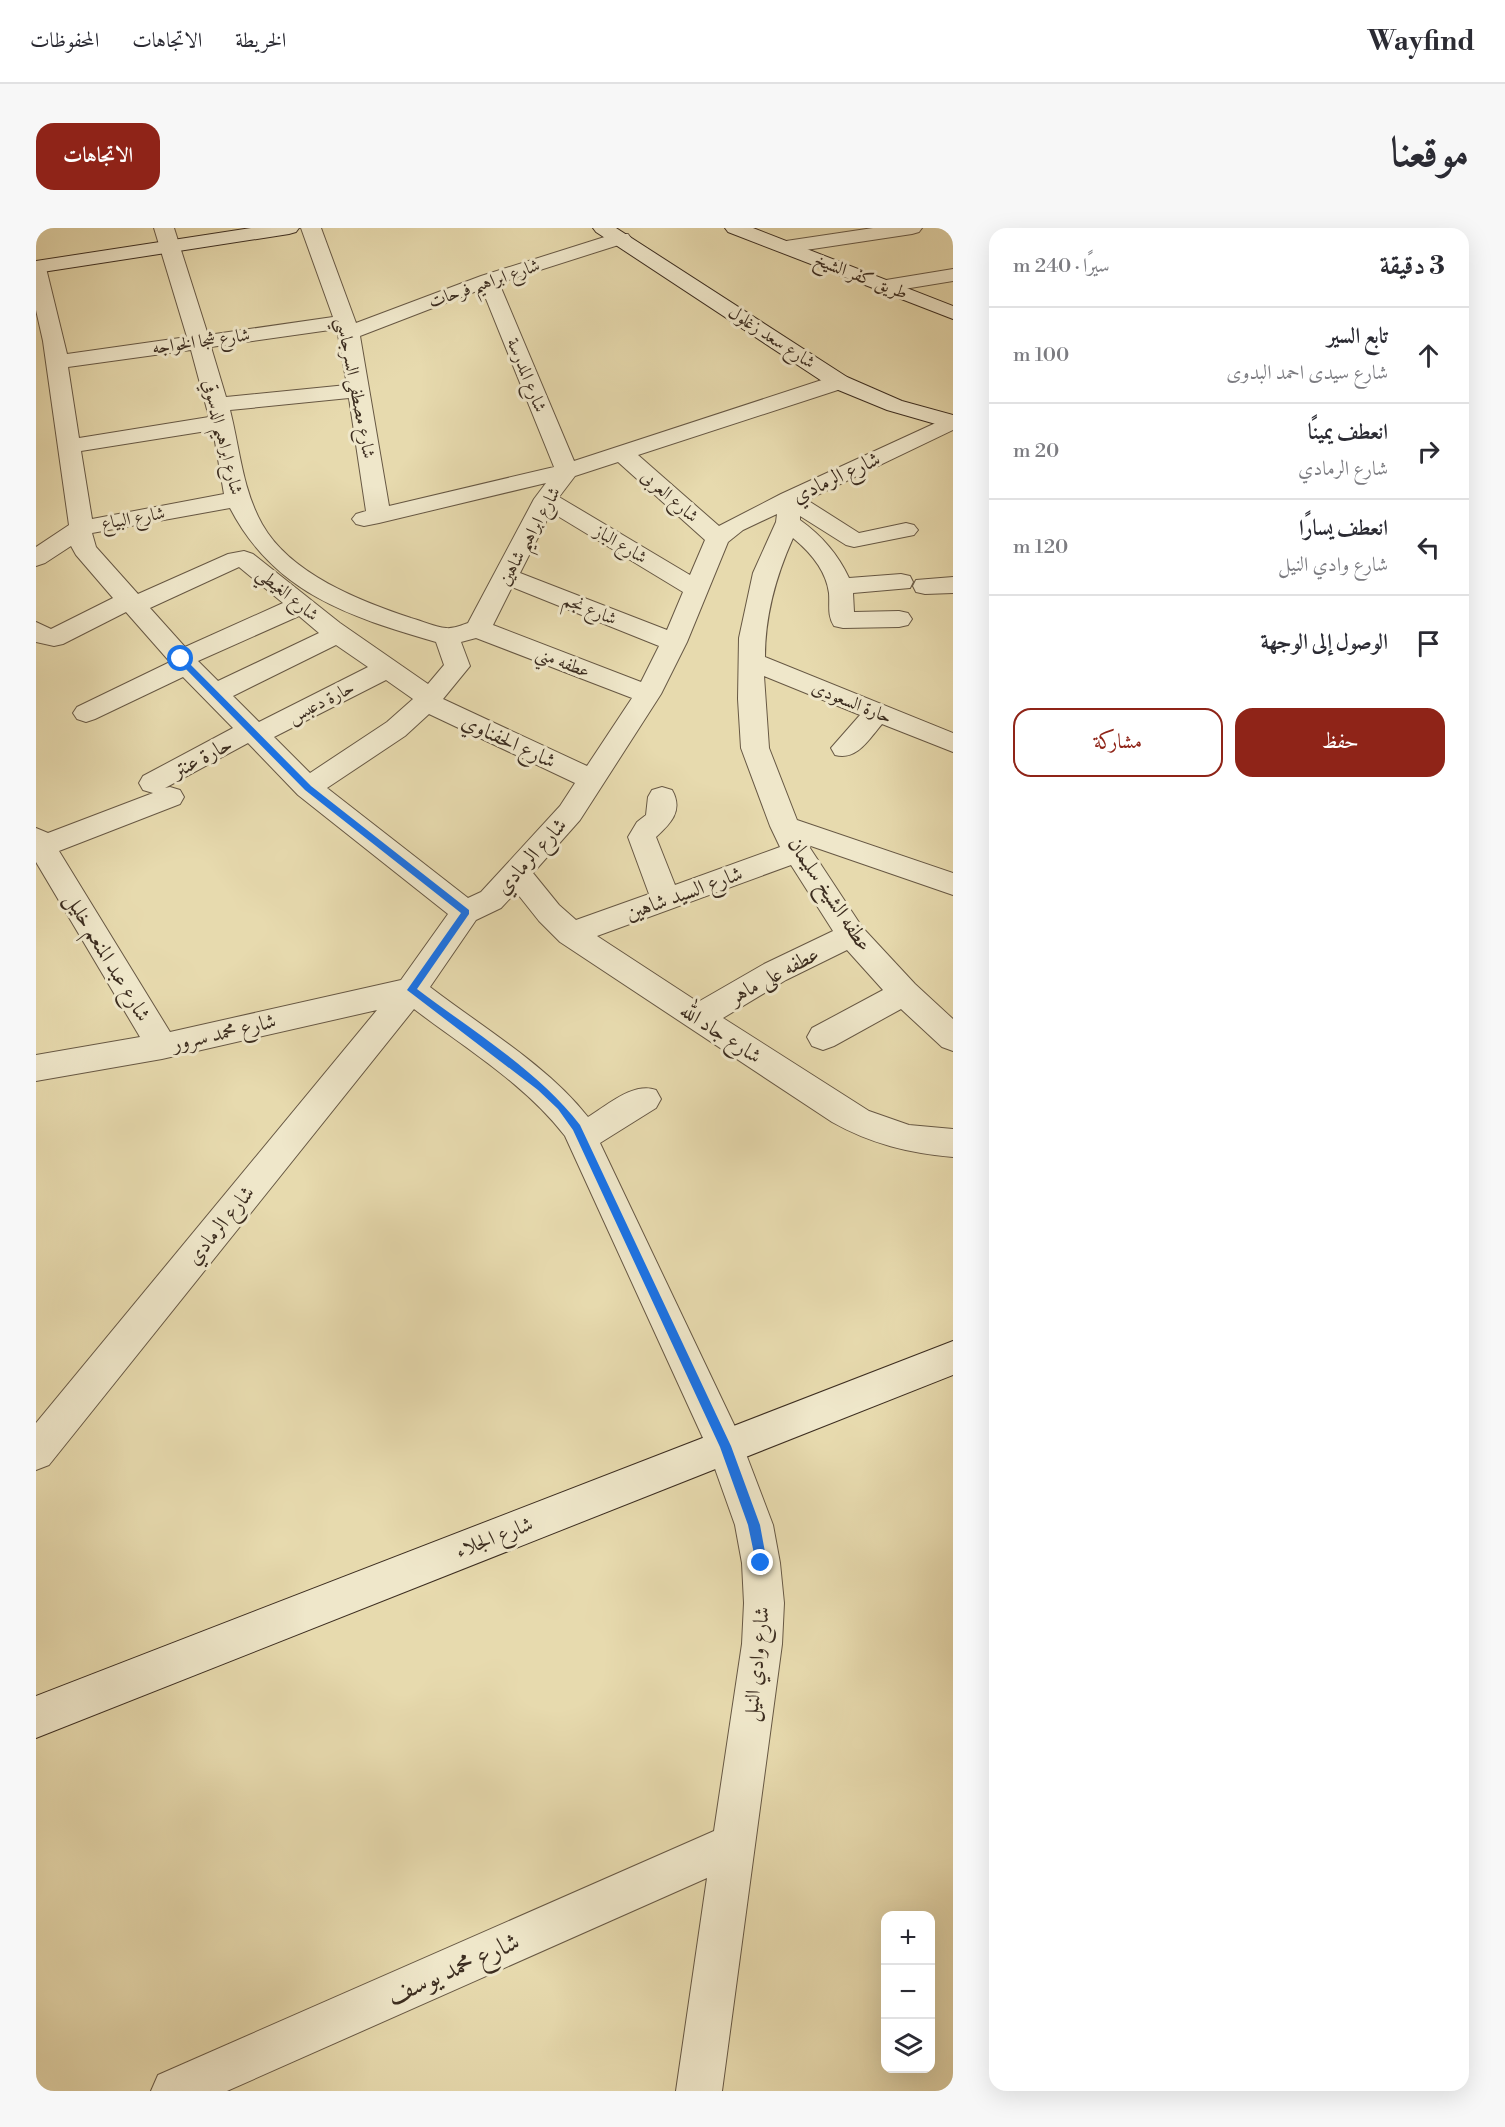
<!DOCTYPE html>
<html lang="ar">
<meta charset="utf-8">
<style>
:root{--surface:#fff;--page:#f7f7f7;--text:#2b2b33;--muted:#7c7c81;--line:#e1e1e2;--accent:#8f2418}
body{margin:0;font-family:"Libre Bodoni",Amiri,serif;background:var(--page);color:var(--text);direction:rtl}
.controls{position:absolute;right:18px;bottom:18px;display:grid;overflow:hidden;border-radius:12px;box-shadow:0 6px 24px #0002}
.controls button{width:54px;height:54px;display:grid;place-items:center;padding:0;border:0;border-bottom:2px solid var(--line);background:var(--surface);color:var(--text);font:30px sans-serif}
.stop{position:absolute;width:18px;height:18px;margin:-14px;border:4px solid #1a73e8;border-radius:50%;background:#fff}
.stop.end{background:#1a73e8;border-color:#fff;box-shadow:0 2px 6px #0008}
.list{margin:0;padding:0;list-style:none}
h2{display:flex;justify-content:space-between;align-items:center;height:78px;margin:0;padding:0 24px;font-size:26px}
h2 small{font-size:20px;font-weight:400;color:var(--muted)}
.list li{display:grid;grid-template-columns:39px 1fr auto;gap:18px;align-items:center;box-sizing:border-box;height:96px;padding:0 24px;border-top:2px solid var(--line)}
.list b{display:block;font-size:22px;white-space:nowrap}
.list p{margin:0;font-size:20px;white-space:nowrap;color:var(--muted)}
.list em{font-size:20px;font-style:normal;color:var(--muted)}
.actions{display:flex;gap:12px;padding:18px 24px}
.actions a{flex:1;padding:14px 0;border:2px solid var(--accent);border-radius:18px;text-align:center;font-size:21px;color:var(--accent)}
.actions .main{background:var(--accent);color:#fff}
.icon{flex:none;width:33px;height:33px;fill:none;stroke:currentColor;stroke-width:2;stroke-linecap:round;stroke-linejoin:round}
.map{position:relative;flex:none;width:917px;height:1863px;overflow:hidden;direction:ltr;border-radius:18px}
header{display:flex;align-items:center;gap:36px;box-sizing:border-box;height:84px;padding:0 30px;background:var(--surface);border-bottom:2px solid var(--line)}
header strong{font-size:28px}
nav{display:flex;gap:33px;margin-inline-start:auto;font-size:21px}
.intro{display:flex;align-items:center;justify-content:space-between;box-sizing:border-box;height:144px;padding:0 36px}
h1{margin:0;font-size:42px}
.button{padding:15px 27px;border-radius:18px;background:var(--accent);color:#fff;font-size:21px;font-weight:700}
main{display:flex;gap:36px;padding:0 36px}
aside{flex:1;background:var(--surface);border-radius:18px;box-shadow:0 6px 24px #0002}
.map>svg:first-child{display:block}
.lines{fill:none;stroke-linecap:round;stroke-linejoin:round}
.street-casing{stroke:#675844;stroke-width:2}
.secondary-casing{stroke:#3c2d20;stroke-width:2}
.street{fill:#efe7ca;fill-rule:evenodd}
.secondary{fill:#efe7ca;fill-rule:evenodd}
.route{fill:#1a73e8}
.labels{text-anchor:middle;stroke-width:6;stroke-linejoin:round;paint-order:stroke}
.far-street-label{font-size:18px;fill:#3c2d20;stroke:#efe7ca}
.street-label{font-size:21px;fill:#3c2d20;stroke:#efe7ca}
.near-street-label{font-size:26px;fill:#3c2d20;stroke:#efe7ca}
</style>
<header>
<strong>Wayfind</strong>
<nav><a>الخريطة</a><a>الاتجاهات</a><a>المحفوظات</a></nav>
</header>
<div class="intro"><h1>موقعنا</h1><a class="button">الاتجاهات</a></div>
<main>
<aside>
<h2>3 دقيقة<small>سيرًا · 240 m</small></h2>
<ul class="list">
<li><svg class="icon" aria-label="ahead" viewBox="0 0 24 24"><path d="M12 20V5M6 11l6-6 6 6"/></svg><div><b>تابع السير</b><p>شارع سيدى احمد البدوى</p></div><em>100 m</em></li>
<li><svg class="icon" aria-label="right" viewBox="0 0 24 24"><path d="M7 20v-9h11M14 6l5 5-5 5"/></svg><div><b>انعطف يمينًا</b><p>شارع الرمادي</p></div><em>20 m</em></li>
<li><svg class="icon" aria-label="left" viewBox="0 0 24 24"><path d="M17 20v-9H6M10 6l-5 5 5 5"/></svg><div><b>انعطف يسارًا</b><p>شارع وادي النيل</p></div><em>120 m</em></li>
<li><svg class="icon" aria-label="arrive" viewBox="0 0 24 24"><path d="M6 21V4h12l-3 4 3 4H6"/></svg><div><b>الوصول إلى الوجهة</b></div></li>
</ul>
<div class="actions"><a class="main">حفظ</a><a>مشاركة</a></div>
</aside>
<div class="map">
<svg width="917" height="1863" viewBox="0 0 917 1863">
<rect width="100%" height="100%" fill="#e7daae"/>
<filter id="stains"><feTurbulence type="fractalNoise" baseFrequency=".00333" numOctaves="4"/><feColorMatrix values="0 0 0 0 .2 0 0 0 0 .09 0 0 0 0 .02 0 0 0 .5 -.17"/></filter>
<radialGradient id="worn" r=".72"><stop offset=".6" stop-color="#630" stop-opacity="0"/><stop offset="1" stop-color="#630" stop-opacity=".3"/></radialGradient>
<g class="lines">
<defs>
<g id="street">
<path d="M118 0H138L172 107 297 89 265 0H285L320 95 445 48 578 6H592L595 10 592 14 463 55 538 233 795 149 803 147 811 149 814 154 811 159 602 227 683 298 745 266 917 187V202L771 272 823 305 870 295 878 297 882 302 878 307 818 319 810 317 764 288V292C785 307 802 326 813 350L865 346 874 348 877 354 874 360 817 365 818 384 863 383 872 385 876 391 872 397 863 399 807 400 798 398C791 387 794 377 793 365 790 342 774 324 757 310 740 348 729 387 729 429L917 505V524L846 496C833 511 821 533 799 527L795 520 824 487 728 448 733 520 761 592 917 645V667L772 617 826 699 879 756 917 791V823L906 819 865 781 798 818 787 822 776 818 771 809 776 800 847 762 811 722 750 752 687 790 833 883 873 897 917 901V929C873 925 835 916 796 894L524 714 503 693 480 664 465 680 440 692 394 759C446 799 511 837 552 889 572 877 597 854 620 862L625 871 620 880 564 915 702 1205 737 1297 744 1335 748 1375 746 1416 686 1863H640L671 1650 191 1863H115L122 1847 678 1603 706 1416 708 1375 706 1335 699 1297 672 1221 529 908C489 856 429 820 378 781L13 1237 0 1242V1195L341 782 126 831 0 853V827L104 809 0 634V600L12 605 117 565 107 562 103 555 107 548 197 500 147 449 59 491 50 494 41 491 37 485 41 479 134 434 90 384 27 416 18 418 0 414V394L15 401 77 370 40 327 35 318 9 335 0 338V319L33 297 7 113 0 82V34L7 36 10 40 31 126 151 109ZM446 61 518 239 353 278 324 108ZM301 101 311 157 190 169 175 119ZM155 122 173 189 43 210 32 139ZM313 170 330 283 320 286 316 291 320 296 328 298 343 295 510 255 498 271 432 395C426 397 417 401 410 400 399 399 386 393 375 390 324 373 254 346 226 296 206 260 204 221 194 182ZM177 202 188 266 56 291 45 223ZM582 234 669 312 654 347 523 269 539 248ZM194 280C238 365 314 389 400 414L408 437 392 456 304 395 217 326 208 323 192 326 102 366 60 319 56 305ZM515 284 647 364 631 402 484 345ZM741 286 740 294 717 345 703 410 702 471 705 520 734 598 744 619 639 657 620 609C634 596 648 583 636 562L626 559 616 562 612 569 610 587 601 594 592 609 613 666 540 692 523 677 497 645 544 592 625 466 651 414 692 314 707 302ZM203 339 247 375 149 419 114 380ZM476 359 623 418 605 454 457 397ZM263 388 283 405 182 453 162 433ZM440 410 596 470 551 538 407 471 434 438 425 414ZM300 417 332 439 223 494 197 468ZM350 452 377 471 351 494 274 545 238 509ZM393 486 539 555 524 578 445 664 432 670 291 560 369 508ZM212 515 262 567 412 686 365 752 134 804 23 623 144 576 148 569 144 562 134 559 129 560ZM755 637 797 703 728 736 662 774 561 708Z"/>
<polygon points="837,0 886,0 883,4 876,6 750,25 743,23 740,19 743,15 750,13"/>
<polygon points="917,41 917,53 850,64 843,62 840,58 843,54 850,52"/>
<polygon points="917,349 917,365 889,366 880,364 877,358 880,352"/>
</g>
<g id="secondary">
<polygon points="215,0 263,0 260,4 253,6 0,45 0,33"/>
<polygon points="557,0 580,0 811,149 866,173 917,187 917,201 851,182 795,159 560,4"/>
<polygon points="689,0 717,0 917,78 917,91 692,4"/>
<polygon points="917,1113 917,1147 0,1510 0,1468"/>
</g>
</defs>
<use href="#street" class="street-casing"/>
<use href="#secondary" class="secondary-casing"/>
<use href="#street" class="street"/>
<use href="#secondary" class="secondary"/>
</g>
<path class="route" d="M142 429H147L275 558 433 682V686L381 761C435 802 503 843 544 897L695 1218 724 1297 731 1335 729 1340H721L712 1297 684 1219 537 902 522 881 502 862 371 762 425 685 269 562 142 433Z"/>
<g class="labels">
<g class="far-street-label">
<text transform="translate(825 48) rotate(21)" y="6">طريق كفر الشيخ</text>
<text transform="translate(448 55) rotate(-19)" y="6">شارع ابراهيم فرحات</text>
<text transform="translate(736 109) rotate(33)" y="6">شارع سعد زغلول</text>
<text transform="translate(165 113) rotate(-8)" y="6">شارع شجا الخواجه</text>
<text transform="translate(491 147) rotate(68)" y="6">شارع المدرسة</text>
<text transform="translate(320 160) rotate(79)" y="6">شارع مصطفى السرجاسي</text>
<text transform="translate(187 209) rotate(76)" y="6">شارع ابراهيم الدسوقي</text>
<text transform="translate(634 268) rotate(41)" y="6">شارع العربى</text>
<text transform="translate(97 290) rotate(-10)" y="6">شارع البياع</text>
<text transform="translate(493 308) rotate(-61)" y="6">شارع ابراهيم شاهين</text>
<text transform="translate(585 316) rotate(31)" y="6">شارع الباز</text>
<text transform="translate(252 366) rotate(39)" y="6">شارع الغيطي</text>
<text transform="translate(554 381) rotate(22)" y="6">شارع نجم</text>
<text transform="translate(527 434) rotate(21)" y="6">عطفه مني</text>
<text transform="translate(285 474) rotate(-27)" y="6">حارة دعبس</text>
<text transform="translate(816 474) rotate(22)" y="6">حارة السعودى</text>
</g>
<g class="street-label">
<text transform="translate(800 249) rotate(-25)" y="7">شارع الرمادي</text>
<text transform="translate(473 513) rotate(25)" y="7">شارع الحفناوي</text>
<text transform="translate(166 529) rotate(-28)" y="7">حارة عنتر</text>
<text transform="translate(495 628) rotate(-48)" y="7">شارع الرمادي</text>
<text transform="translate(648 665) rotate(-20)" y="7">شارع السيد شاهين</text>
<text transform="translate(794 666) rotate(56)" y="7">عطفه الشيخ سليمان</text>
<text transform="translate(72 729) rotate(59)" y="7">شارع عبد المنعم خليل</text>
<text transform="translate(738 747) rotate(-28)" y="7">عطفه على ماهر</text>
<text transform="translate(188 804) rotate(-13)" y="7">شارع محمد سرور</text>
<text transform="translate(685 805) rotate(33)" y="7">شارع جاد الله</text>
<text transform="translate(184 997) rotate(-51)" y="7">شارع الرمادي</text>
<text transform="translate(458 1309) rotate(-21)" y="7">شارع الجلاء</text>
<text transform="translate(720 1436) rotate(-84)" y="7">شارع وادي النيل</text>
</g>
<g class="near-street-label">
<text transform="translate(417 1740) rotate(-24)" y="9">شارع محمد يوسف</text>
</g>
</g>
<rect width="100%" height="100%" filter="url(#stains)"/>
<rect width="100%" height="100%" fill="url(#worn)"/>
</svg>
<div class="controls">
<button>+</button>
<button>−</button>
<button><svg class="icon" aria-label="layers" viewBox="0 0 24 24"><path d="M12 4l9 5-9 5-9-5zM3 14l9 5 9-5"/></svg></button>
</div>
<div class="stop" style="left:145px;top:431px"></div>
<div class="stop end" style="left:725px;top:1335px"></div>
</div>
</main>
